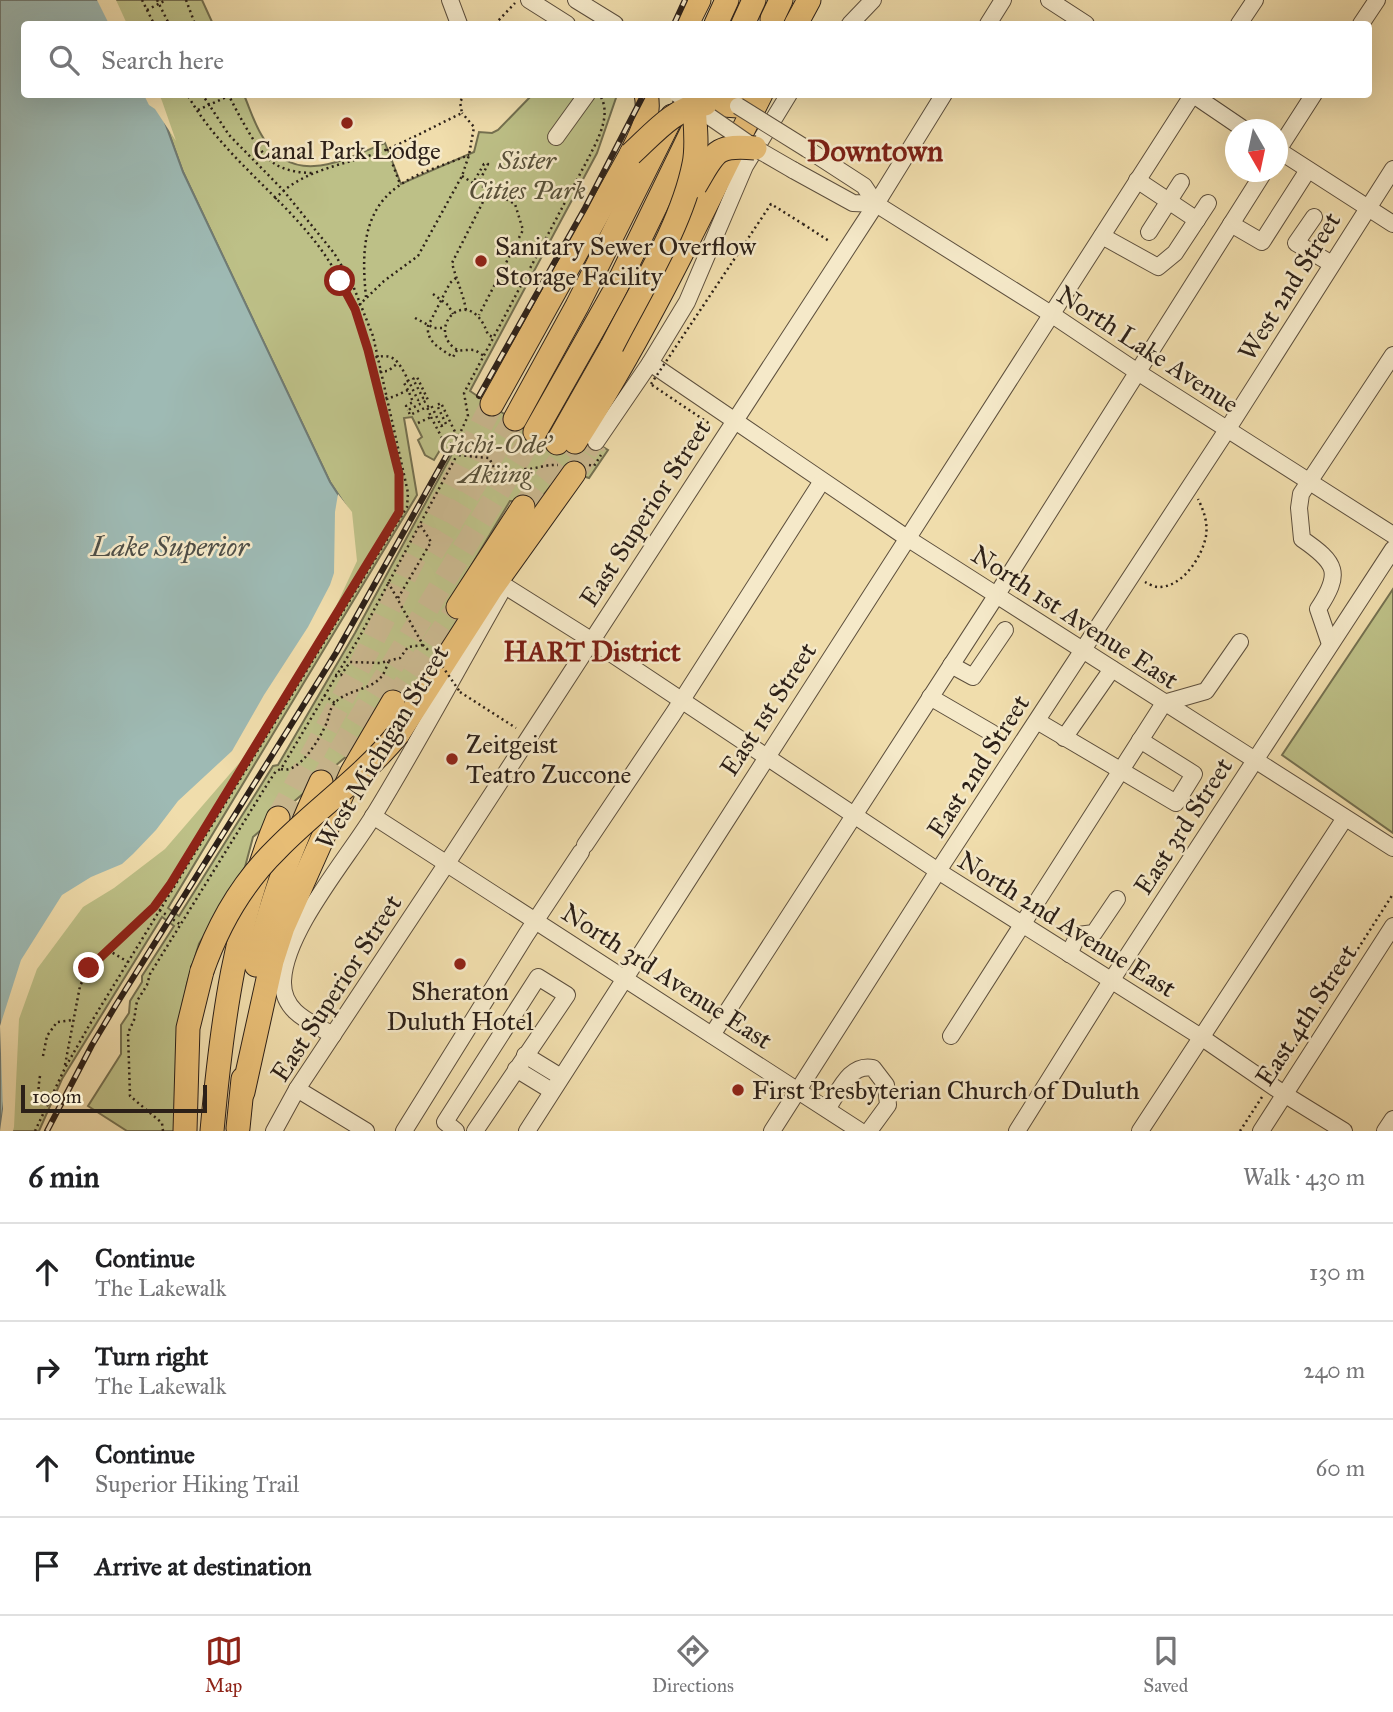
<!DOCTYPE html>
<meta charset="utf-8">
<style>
:root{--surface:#fff;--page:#f6f6f6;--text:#202124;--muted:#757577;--line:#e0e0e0;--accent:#8f2418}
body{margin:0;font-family:"IM FELL Great Primer",serif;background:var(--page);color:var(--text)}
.compass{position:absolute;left:1225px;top:119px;width:63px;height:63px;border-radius:50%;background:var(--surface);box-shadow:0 7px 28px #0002;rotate:171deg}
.scale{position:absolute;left:21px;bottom:18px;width:186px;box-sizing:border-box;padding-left:7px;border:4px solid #2c2018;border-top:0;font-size:19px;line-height:24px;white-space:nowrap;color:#2c2018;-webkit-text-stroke:5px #f5e9c9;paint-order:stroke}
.stop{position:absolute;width:21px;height:21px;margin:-16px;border:5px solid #8f2418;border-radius:50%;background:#fff}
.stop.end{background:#8f2418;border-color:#fff;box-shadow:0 2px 7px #0008}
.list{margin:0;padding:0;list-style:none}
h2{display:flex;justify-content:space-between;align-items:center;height:91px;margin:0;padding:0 28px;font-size:30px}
h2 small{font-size:23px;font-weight:400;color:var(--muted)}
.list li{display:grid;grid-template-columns:46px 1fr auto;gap:21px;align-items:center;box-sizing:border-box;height:98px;padding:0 28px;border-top:2px solid var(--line)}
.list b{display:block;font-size:26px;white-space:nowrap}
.list p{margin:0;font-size:23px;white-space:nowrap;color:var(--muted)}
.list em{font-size:23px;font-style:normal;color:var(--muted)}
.icon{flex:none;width:38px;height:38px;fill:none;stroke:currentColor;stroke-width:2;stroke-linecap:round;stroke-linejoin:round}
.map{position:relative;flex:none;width:1393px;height:1131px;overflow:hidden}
.search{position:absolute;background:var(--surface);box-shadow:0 7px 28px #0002;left:21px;right:21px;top:21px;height:77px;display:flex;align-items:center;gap:18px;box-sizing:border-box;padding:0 24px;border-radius:7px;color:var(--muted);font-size:26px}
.sheet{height:483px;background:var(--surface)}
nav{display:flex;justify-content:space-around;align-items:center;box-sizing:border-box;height:98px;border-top:2px solid var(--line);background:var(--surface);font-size:19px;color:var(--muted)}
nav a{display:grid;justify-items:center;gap:4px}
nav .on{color:var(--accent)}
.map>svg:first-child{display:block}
.green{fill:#bdc087;stroke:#747050;stroke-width:2;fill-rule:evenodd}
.water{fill:#9ebab4;stroke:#707c76;stroke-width:2}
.pier{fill:#f0ddac}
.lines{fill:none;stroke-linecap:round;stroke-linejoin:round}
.minor-tunnel{stroke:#c9b78e;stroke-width:16;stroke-dasharray:16 8;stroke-linecap:butt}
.highway-tunnel{stroke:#c9b78e;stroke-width:23;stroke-dasharray:23 11;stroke-linecap:butt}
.minor-casing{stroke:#5d4f3d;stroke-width:18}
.highway-casing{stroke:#2c2018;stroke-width:25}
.path{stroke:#2c2018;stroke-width:2.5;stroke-dasharray:2 3.5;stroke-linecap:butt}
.minor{stroke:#f5e9c9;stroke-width:16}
.highway{stroke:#e8be76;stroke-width:23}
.rail-casing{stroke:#2c2018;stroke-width:6}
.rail{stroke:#f5e9c9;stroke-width:3.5;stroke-dasharray:10;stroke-linecap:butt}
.minor-bridge-casing{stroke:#5d4f3d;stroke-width:18;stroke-linecap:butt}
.highway-bridge-casing{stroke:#2c2018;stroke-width:25;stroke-linecap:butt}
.path-bridge{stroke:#2c2018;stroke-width:2.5;stroke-dasharray:2 3.5;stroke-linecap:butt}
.minor-bridge{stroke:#f5e9c9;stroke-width:16}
.highway-bridge{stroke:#e8be76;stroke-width:23}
.route{stroke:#8f2418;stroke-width:9}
.poi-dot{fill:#8f2418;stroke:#f5e9c9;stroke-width:2.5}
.labels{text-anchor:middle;stroke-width:5;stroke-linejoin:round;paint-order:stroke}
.poi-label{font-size:26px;fill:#2c2018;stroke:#f5e9c9;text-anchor:start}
.park-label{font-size:26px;font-style:italic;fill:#585039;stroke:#f5e9c9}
.street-label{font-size:26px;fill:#2c2018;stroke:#f5e9c9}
.water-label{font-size:28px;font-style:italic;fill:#4e4e47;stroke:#f5e9c9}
.neighbourhood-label{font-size:28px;font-weight:bold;fill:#7a1f14;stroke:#f5e9c9}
.quarter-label{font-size:30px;font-weight:bold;fill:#7a1f14;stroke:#f5e9c9}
</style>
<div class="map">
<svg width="1393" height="1131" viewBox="0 0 1393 1131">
<rect width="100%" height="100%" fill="#f0ddac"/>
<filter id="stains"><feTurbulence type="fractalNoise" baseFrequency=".00286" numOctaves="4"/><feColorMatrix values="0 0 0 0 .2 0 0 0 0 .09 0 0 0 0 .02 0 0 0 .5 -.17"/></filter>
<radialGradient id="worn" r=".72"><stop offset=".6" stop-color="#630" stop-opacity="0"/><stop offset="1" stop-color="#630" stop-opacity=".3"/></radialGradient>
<g class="green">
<polygon points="112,0 202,0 213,24 123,24"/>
<path d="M155 95H244C250 109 255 126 264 139 295 188 345 159 385 143L401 184 474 152 479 132 492 133 498 130 532 95H617L597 153 470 391 543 440 583 442 587 437 608 450 589 478 563 470 538 502 510 501 453 596 462 616 405 704 385 702 356 748 253 837 245 867 199 944 187 984 177 1043 176 1131H127L88 1106 121 1054V1025L129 1013 130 1001 142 982V976L174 926 162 917 62 1079 39 1131H9L15 1018 34 967 349 511 330 482 183 172ZM412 417 422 437 418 440 425 455 434 460 440 450 451 456 355 633 278 765 273 766 179 916 168 908 417 495 404 418Z"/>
<polygon points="1393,589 1393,833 1282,755"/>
</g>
<polygon class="water" points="0,0 112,0 123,24 24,24 24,94 155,95 183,172 330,482 349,511 354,561 239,759 81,905 34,967 15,1018 0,1131"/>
<g class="pier">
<polygon points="97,0 116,0 127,24 109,24"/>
<polygon points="159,94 162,101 176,141 155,109 149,105 144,95"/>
<polygon points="338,494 352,512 357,561 332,615 241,761 165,849 114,888 83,907 37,969 19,1019 14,1127 13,1131 0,1131 3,1109 0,1026 21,960 62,895 91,877 122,864 133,854 156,830 178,801 232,751 264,695 308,627 330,585 334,573 335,512"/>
</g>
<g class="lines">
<polyline class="minor-tunnel" points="576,474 596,442"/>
<g class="highway-tunnel">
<polyline points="574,473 596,442"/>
<polyline points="523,507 575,442"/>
<polyline points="432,553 515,419"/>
<polyline points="393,702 458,607"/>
<polyline points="321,782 535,432"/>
<polyline points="278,818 360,666 492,404"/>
</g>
<defs>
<g id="minor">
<polyline points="450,0 459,24"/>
<polyline points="529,0 567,24"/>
<polyline points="576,0 615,24"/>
<polyline points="1049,0 1086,24"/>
<polyline points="850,24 873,0"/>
<polyline points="988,24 1003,0"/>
<polyline points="1239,24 1255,0"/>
<polyline points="1361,24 1377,0"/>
<polyline points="1192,94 1245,130"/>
<polyline points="556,137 587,94"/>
<polyline points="807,149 864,186 876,204 1051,314 1139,373 1393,535"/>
<polyline points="1278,150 1393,224"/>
<polyline points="1278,150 1314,94"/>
<polyline points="793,170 853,203 876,204"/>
<polyline points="1137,180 1197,220"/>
<polyline points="1314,217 1296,243 1332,264"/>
<polyline points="1231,224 1262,242 1308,170"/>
<polyline points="1149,232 1181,182"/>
<polyline points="1102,236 1158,267 1175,253 1208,203"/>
<polyline points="650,363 907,538 1393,848"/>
<polyline points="596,442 650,363 687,302 745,166 789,94"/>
<polyline points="505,586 591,640 938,871 1201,1037 1284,1094 1344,1131"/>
<path d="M1330 644 1318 609C1342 573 1337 563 1302 539L1299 508 1301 494 1393 355"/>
<polyline points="951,665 973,677 1005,630"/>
<polyline points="930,697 992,733"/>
<polyline points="1037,721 1176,803 1194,774 1140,740"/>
<polyline points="1064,738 1112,669"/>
<polyline points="373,816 860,1131"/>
<polyline points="585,845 673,714 822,481"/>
<polyline points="1069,954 1078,935 1094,933 1117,899"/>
<path d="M333 1035C310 1022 282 1012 283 981 285 931 347 859 374 815 418 743 458 668 500 594"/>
<polyline points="712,1035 996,596 1264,172"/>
<polyline points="951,1036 1164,703 1206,691 1240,642"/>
<polyline points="525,1055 561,1077"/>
<polyline points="516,1069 552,1091"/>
<polyline points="297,1089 366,1131"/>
<path d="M827 1109C839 1092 849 1063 873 1068L886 1085 888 1105 869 1131"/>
<polyline points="274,1131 297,1089 455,851 876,204 944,94"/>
<polyline points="404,1131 526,935 581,852"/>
<polyline points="456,1131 445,1122 538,977 567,995 475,1131"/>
<polyline points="527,1131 1193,94"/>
<polyline points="772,1131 938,871 1227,430 1393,169"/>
<polyline points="1017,1131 1111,981 1393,549"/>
<polyline points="1140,1131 1345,818"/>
<polyline points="1261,1131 1393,926"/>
<polyline points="1385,1131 1393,1119"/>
</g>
<g id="highway">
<polyline points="772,19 781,0"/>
<polyline points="687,24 699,0"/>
<polyline points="716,24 727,0"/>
<polyline points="743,24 754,0"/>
<polyline points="796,24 809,0"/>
<polyline points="709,104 738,106"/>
<path d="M492 404 631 154C641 134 651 117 646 94"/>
<polyline points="515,419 577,306 672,116"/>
<polyline points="535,432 613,294 697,121"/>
<path d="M575 442C647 331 702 212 761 94"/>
<polyline points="557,443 612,346"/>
<polyline points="458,607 523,507"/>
<polyline points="398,734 491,589 574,473"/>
<path d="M256 965C270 900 294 842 321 782"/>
<polyline points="243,1092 272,961 283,927 352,772 393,702"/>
<polyline points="238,1128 243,1079"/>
<polyline points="185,1131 188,1028 202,971"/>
<path d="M212 1131C222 1020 235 922 278 818"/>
</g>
</defs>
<use href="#minor" class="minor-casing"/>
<use href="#highway" class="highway-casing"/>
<g class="path">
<polyline points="142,0 154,24"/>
<polyline points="157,0 169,24"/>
<polyline points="186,0 195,24"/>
<polyline points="147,10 166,0"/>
<polyline points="495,24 515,3"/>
<path d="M228 94C238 113 258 154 275 164 286 171 301 173 314 173"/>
<polyline points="198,110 233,94"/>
<polyline points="387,149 400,184"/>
<polyline points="462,176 473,183 484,164 488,164 478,184 515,204 523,230 479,315"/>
<path d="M275 199C303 168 351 164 388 149 413 138 437 125 462 113L460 102 465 94"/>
<polyline points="803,224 829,241"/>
<path d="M456 278 450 283 428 326C426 342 441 349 453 357L457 350"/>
<polyline points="433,294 448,305 453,314"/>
<path d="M366 297C362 256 361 211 400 185 418 172 448 164 469 155"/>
<polyline points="355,309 384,281 418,256 462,176 469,155 474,127 462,113"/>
<path d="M466 310C463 293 456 279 452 263L489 190"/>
<polyline points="415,318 434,328 445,328"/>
<path d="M483 355C479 354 477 350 473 350 466 349 460 353 453 347 427 324 471 283 488 335L493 337"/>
<path d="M370 358C378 357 387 354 394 359 402 364 413 391 418 400L423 398 413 379 417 377 428 400 408 410 410 415 431 405 441 426 446 424 437 405 441 403 458 438"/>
<polyline points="374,372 388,371 398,363"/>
<polyline points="652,385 710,424"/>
<polyline points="408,390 404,383 408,381"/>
<polyline points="380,399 393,397 408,390 413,402 406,406 408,410"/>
<path d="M431 417 442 438 454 446 457 455 489 458 497 473 520 474 525 469C537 469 546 464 558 465"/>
<polyline points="418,423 431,417 427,407"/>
<path d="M454 446 468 416 464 393 589 157C598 139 611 116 601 97"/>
<polyline points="589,465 594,466 601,455"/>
<polyline points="388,582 423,645 429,651"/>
<path d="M1145 582C1149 584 1156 588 1160 587 1183 586 1202 557 1206 536 1208 523 1204 511 1198 499"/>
<polyline points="398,598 431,542 420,524"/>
<polyline points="335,675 341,675 350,662 380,663 400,658 408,647 423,645"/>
<polyline points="460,692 516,728"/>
<polyline points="324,695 335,703"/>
<path d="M281 769C299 775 321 737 327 722 329 717 329 712 332 707 342 689 370 692 382 676 385 672 387 665 389 661"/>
<polyline points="155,907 181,925"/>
<polyline points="108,950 128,962"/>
<polyline points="43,1056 47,1036 57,1022 73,1020"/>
<path d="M65 1065 80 986 89 968 154 907 170 885 399 512C399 499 400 486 399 474 396 450 387 425 381 401 367 345 353 291 317 244 276 191 220 153 187 94"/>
<polyline points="1278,1074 1393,894"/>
<path d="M40 1076C38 1089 37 1096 45 1106"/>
<polyline points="35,1131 65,1068 90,1024 407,507 408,493 405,479 373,336 352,283 334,253 283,190 229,135 202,94"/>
<polyline points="163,1131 162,1123 130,1096 128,1033 134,1020 137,1001 147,985 150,974 268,783 276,771 281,769 360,636 457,455"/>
<polyline points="1240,1131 1262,1097"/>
</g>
<use href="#minor" class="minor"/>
<use href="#highway" class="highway"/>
<defs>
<g id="rail">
<polyline points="674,24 685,0"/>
<polyline points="479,396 585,208 644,94"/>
<polyline points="47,1131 92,1045 116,1005 336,653 448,453"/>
</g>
</defs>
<use href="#rail" class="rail-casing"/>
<use href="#rail" class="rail"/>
<defs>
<g id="minor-bridge">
<polyline points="677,94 755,148 793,170"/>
<polyline points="738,106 807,149"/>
</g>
<g id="highway-bridge">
<path d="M631 154C652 135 676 106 705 104"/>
<path d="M695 186C715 153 714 144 755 148"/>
<path d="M612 346C640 291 682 225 694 164 698 145 695 125 694 105"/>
<path d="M202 971C218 925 242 883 277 849 316 809 363 777 398 734"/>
</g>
</defs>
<use href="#minor-bridge" class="minor-bridge-casing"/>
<use href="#highway-bridge" class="highway-bridge-casing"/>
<g class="path-bridge">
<polyline points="651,384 771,204 803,224"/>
<polyline points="436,657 460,692"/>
</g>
<use href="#minor-bridge" class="minor-bridge"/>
<use href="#highway-bridge" class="highway-bridge"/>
</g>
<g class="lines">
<polyline class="route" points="89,968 154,907 170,885 399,512 399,474 368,350 355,309 340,281"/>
</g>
<g class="poi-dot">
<circle cx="347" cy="123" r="7"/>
<circle cx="481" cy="261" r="7"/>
<circle cx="452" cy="759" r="7"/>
<circle cx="460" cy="964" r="7"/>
<circle cx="738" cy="1090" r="7"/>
</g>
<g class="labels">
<g class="poi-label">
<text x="347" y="159" text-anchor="middle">Canal Park Lodge</text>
<text x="495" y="255">Sanitary Sewer Overflow<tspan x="495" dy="30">Storage Facility</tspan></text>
<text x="466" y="753">Zeitgeist<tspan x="466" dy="30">Teatro Zuccone</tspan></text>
<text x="460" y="1000" text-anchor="middle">Sheraton<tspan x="460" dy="30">Duluth Hotel</tspan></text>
<text x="752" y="1099">First Presbyterian Church of Duluth</text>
</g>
<g class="park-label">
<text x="527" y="169">Sister<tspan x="527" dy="30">Cities Park</tspan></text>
<text x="495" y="453">Gichi-Ode'<tspan x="495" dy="30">Akiing</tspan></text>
</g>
<g class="street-label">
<text transform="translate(1289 286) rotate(-58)" y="9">West 2nd Street</text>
<text transform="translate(1148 349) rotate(33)" y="9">North Lake Avenue</text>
<text transform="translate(645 513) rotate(-57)" y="9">East Superior Street</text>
<text transform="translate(1075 617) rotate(33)" y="9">North 1st Avenue East</text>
<text transform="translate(768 709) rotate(-57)" y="9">East 1st Street</text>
<text transform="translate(382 747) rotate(-59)" y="9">West Michigan Street</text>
<text transform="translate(978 766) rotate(-57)" y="9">East 2nd Street</text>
<text transform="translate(1183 826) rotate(-57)" y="9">East 3rd Street</text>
<text transform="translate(1067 924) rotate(32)" y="9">North 2nd Avenue East</text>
<text transform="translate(667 976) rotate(33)" y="9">North 3rd Avenue East</text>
<text transform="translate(336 988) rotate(-57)" y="9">East Superior Street</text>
<text transform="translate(1306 1015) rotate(-57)" y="9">East 4th Street</text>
</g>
<g class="water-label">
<text x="170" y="556">Lake Superior</text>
</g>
<g class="neighbourhood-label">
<text x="592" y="661">HART District</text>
</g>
<g class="quarter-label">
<text x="875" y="161">Downtown</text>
</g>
</g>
<rect width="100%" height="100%" filter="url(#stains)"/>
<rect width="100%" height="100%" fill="url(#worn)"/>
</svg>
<svg class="compass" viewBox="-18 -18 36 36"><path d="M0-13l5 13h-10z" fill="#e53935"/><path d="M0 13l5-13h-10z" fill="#757577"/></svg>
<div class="scale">100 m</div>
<div class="stop" style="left:340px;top:281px"></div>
<div class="stop end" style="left:89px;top:968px"></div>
<div class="search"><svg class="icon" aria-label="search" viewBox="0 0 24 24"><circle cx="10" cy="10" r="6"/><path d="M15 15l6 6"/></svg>Search here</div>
</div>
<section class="sheet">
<h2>6 min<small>Walk · 430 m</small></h2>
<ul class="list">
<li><svg class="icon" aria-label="ahead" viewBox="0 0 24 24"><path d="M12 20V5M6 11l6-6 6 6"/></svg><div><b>Continue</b><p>The Lakewalk</p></div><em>130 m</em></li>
<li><svg class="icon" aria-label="right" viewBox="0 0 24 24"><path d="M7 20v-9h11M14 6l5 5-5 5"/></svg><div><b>Turn right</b><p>The Lakewalk</p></div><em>240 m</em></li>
<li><svg class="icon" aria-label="ahead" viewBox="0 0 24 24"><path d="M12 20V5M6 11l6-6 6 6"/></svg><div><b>Continue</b><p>Superior Hiking Trail</p></div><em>60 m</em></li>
<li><svg class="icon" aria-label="arrive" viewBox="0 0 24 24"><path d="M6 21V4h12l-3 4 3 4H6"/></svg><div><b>Arrive at destination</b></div></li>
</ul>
</section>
<nav>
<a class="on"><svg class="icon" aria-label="map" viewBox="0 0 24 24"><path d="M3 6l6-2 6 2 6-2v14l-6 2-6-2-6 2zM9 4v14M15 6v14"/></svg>Map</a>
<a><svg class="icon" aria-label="directions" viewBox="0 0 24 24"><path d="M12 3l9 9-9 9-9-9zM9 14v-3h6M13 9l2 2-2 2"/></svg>Directions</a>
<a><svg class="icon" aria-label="saved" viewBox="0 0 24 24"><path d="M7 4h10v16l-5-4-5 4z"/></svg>Saved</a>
</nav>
